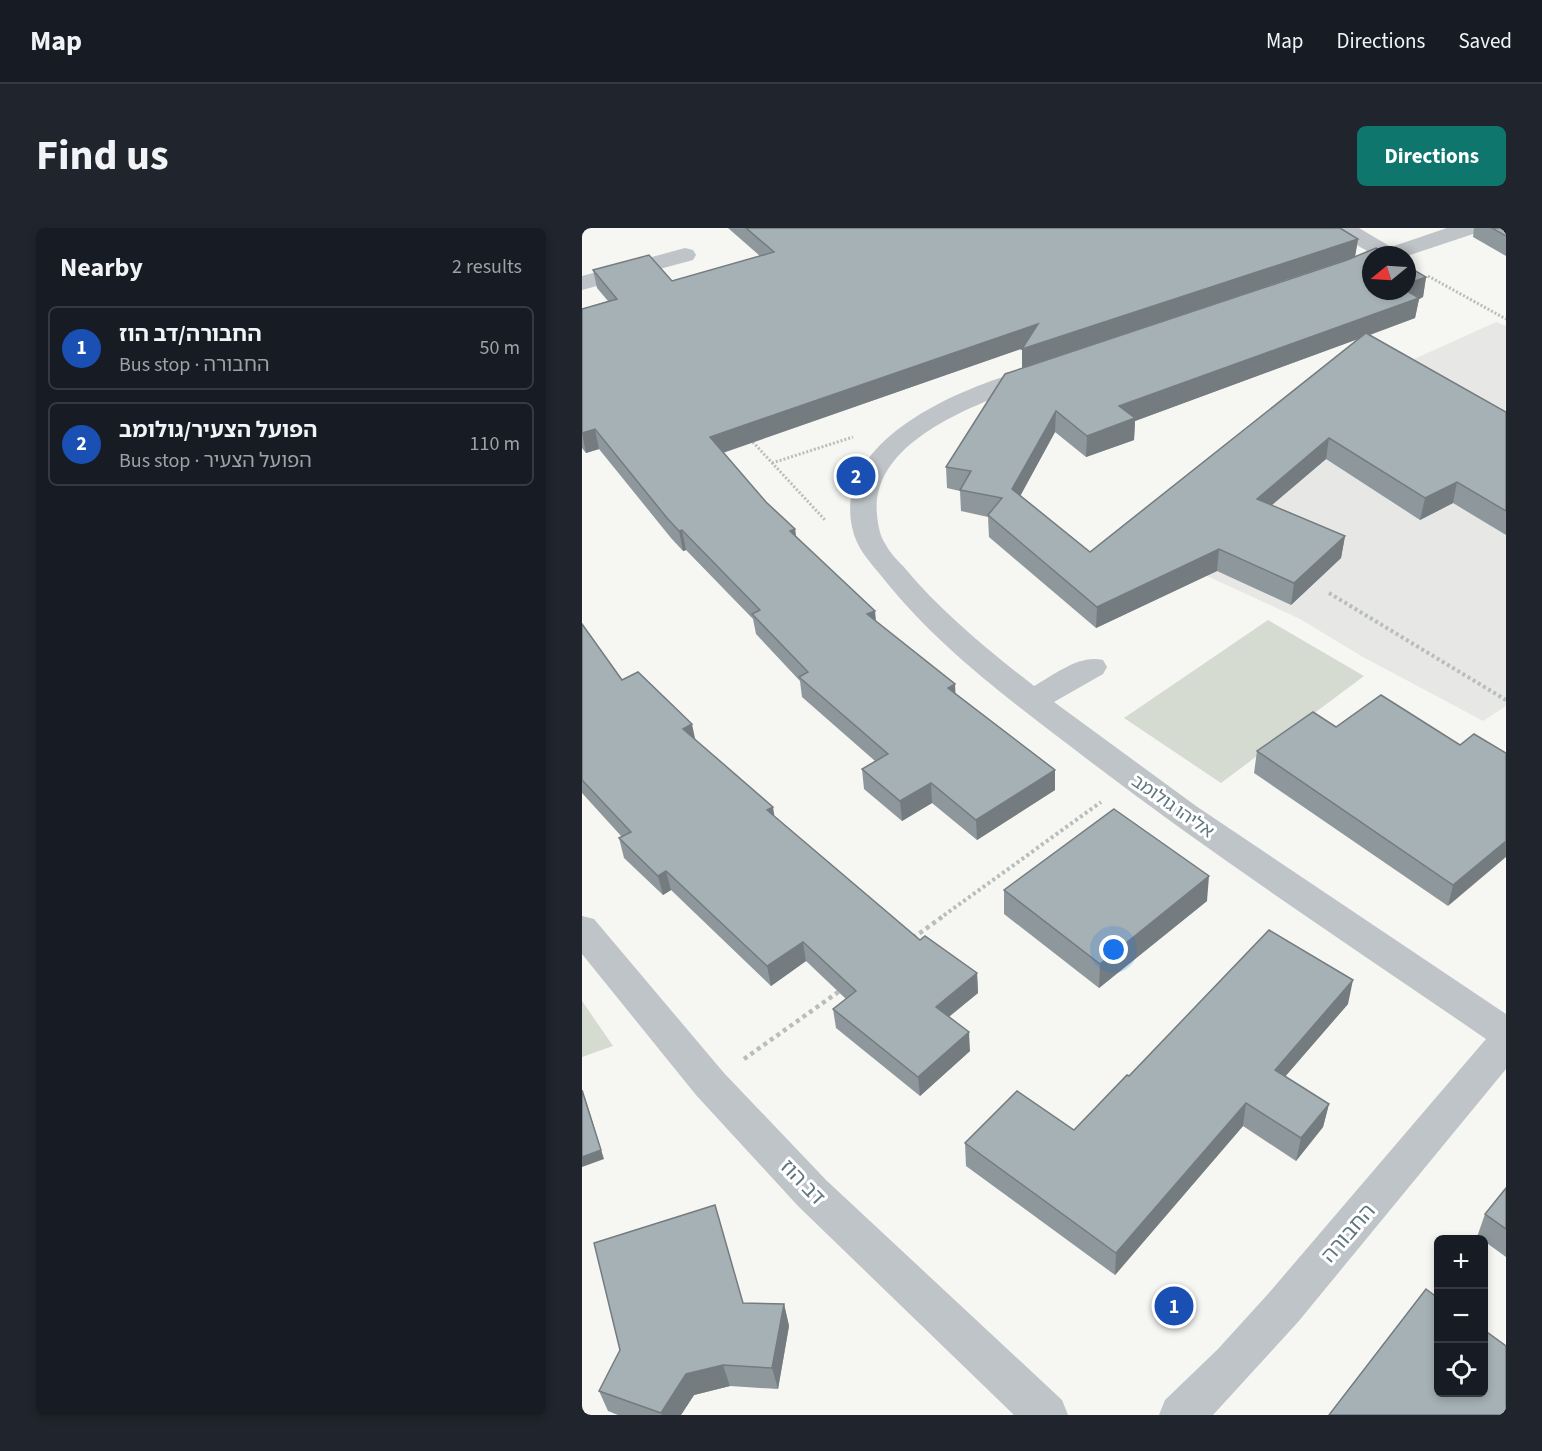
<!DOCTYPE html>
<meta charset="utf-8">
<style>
:root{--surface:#171b24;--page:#20242c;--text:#f1f3f6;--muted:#9ea1a6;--line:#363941;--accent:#0f766e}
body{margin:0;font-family:"Source Sans 3","Noto Sans Hebrew",sans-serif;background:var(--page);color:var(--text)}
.controls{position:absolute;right:18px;bottom:18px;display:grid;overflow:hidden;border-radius:9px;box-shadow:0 3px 9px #0003}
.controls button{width:54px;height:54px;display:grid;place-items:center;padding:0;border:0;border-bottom:2px solid var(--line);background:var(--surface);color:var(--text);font:30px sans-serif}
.compass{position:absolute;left:780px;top:18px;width:54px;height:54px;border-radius:50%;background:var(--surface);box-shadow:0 3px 9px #0003;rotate:252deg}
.you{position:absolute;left:532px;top:722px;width:21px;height:21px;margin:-15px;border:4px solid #fff;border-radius:50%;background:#1a73e8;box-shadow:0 0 0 9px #1a73e833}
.badge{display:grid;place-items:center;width:39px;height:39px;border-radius:50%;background:var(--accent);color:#fff;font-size:20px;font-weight:700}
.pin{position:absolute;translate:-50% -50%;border:3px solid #fff;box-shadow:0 2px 6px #0006}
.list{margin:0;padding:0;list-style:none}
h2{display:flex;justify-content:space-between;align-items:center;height:78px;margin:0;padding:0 24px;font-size:26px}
h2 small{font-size:20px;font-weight:400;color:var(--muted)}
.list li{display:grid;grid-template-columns:39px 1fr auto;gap:18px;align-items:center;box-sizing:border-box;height:84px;margin:0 12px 12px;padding:0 12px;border:2px solid var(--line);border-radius:9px}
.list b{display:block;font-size:22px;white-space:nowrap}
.list p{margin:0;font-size:20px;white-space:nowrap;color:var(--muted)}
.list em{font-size:20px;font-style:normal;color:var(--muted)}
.icon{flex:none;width:33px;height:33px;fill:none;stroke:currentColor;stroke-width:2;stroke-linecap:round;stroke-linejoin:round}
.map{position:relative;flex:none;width:924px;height:1187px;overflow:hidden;border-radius:9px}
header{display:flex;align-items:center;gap:36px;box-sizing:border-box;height:84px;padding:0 30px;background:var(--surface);border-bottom:2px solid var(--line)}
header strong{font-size:28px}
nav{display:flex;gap:33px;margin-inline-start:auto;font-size:21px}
.intro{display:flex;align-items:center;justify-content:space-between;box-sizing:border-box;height:144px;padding:0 36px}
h1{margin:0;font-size:42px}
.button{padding:15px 27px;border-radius:9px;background:var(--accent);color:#fff;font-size:21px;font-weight:700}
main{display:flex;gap:36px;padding:0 36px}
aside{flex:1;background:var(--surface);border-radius:9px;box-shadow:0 3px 9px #0003}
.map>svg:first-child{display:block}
.built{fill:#e7e7e6}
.green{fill:#d6dbd1}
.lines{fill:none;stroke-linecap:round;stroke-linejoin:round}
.path-far2{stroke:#b8bdbe;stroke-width:3;stroke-dasharray:2 2;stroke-linecap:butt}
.path-far1{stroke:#b8bdbe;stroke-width:4;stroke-dasharray:3 3;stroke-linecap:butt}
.path{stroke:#b8bdbe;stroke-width:4.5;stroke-dasharray:4 4;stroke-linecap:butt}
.minor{fill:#bec4c7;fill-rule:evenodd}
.wall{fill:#8e989c;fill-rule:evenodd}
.shaded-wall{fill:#747c7f}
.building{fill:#a5b1b5;stroke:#747c7f;stroke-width:1.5}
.labels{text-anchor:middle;stroke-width:6;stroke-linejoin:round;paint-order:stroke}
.street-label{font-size:18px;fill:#5f767f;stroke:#fff}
.near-street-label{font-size:21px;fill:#5f767f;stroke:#fff}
</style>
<header>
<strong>Map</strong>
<nav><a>Map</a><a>Directions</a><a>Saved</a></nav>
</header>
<div class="intro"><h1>Find us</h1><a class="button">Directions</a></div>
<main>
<aside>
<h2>Nearby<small>2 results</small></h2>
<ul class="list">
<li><span class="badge" style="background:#1a4fb4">1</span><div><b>החבורה/דב הוז</b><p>Bus stop · החבורה</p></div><em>50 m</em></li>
<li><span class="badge" style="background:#1a4fb4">2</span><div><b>הפועל הצעיר/גולומב</b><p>Bus stop · הפועל הצעיר</p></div><em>110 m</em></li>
</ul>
</aside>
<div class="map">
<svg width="924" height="1187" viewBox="0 0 924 1187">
<rect width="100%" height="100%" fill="#f6f6f2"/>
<polygon class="built" points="914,94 924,98 924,478 901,493 781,429 718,391 543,310 726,179"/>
<g class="green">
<polygon points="686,392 782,448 639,555 542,490"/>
<polygon points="0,773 31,818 0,829"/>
</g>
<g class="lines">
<g class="path-far2">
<polyline points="846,48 924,91"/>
<polyline points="168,211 243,292"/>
<polyline points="190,235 271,209"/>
</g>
<g class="path-far1">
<polyline points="747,365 924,472"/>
<polyline points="357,691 519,574"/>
</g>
<g class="path">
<polyline points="331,710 360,689"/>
<polyline points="162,831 259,762"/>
</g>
<g class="minor">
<polygon points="751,0 777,0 809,19 865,0 897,0 894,5 825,28 792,27 754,5"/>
<polygon points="103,20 111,22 114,27 111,32 0,62 0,48"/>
<path d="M455 139 464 141 467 146 464 151C406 172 287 209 295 287 296 297 298 309 304 317 308 325 315 332 321 338 359 384 406 422 452 458 472 447 497 426 521 432L525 439 521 446 472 474 614 578 924 786V841L716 1094 631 1187H577L583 1172 636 1121 686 1066 904 811C766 716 625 624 492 521 425 470 354 417 301 350 288 334 274 320 270 299 251 209 386 156 455 139Z"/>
<polygon points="0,688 12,691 142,845 244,952 480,1172 486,1187 432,1187 216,978 114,867 0,726"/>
</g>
</g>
<g class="wall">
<path d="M146 0H758L776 11 773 28 844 49 841 69 837 71 833 90 788 107 924 184V307L871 275 838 292 744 231 690 277 763 308 759 330 709 377 635 343 514 400 407 309 406 289 379 283 378 263 365 260 364 239 766 31 441 120 141 225 184 274 213 301 214 308 294 393 373 465 473 542V562L395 612 350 575 320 593 282 561 280 541 293 533 220 469 218 453 174 406 171 391 104 322 101 323 89 310 17 221 4 225 0 220V81L26 73 15 60 11 42 90 53 178 28ZM776 111 508 324 438 268 473 204 504 229 552 212 553 193Z"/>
<polygon points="892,0 924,0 924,28 891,9"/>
<polygon points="0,396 40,452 113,511 192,588 338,712 395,745 396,765 367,789 388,823 338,868 254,800 251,781 264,771 224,733 189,758 89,662 81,667 42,630 37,610 40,609 0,565"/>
<polygon points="754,499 878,517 924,525 866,678 672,545 675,523"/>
<polygon points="422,662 625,673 517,760 422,686"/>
<polygon points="766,776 703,848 747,876 741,899 714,933 661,898 533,1047 384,938 383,915 492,902 547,848"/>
<polygon points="924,960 924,1029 902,1013 902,1011 899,1011 895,1009 903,986"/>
<polygon points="161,1075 202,1076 207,1098 196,1161 148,1158 112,1167 99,1187 36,1187 26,1183 17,1163"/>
</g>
<g class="shaded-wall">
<polygon points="776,11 773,29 440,140 440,121"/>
<polygon points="844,49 841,69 837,71 833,90 553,193 552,212 504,229 505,208 537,178 825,63 825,56"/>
<polygon points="456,96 456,115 131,228 128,209"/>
<polygon points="474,183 473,204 430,283 430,261"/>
<polygon points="13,201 17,221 4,225 0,205"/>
<polygon points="747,210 744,231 672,292 675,271"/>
<polygon points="875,254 871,275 838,292 843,270"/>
<polygon points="213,301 215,320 208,303"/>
<polygon points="100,302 104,322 101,323 97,303"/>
<polygon points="763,308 759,330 709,377 712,355"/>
<polygon points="637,321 635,343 514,400 515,379"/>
<polygon points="293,383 295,403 285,386"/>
<polygon points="373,456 374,476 366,460"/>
<polygon points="110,496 114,515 101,501"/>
<polygon points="473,542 473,562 395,612 394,592"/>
<polygon points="349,555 350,575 320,593 318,573"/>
<polygon points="191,579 194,598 185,582"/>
<polygon points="924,613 924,629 866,678 871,657"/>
<polygon points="84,643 89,662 81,667 76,648"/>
<polygon points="627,648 625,673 517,760 518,736"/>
<polygon points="221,714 224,733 189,758 185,738"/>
<polygon points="395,745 396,765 355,798 354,779"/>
<polygon points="771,752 766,776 689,865 693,842"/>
<polygon points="387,804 388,823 338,868 336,849"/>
<polygon points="3,870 22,931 0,939 0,929"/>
<polygon points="664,875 661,898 533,1047 534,1025"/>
<polygon points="747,876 741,899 714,933 719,910"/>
<polygon points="202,1076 207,1098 196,1161 190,1140"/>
<polygon points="141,1137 148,1158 112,1167 99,1187 80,1187 79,1185 104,1146"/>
</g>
<g class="building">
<polygon points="164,0 758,0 776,11 440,121 456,96 128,209 184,274 213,301 208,303 293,383 285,386 373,456 366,460 473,542 394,592 349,555 318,573 280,541 306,526 217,449 226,444 170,386 178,382 100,302 97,303 85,290 13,201 0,205 0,81 35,71 11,42 67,27 90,53 192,24"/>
<polygon points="910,0 924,0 924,8"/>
<polygon points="794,20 807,27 789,27 789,63 825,63 837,70 537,178 553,190 505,208 474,183 430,261 508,324 784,105 924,184 924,283 875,254 843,270 747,210 675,271 763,308 712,355 637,321 515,379 406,287 420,270 378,262 389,243 364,239 423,146 765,32"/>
<polygon points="825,38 844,49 825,56"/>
<polygon points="0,396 40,452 56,444 110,496 101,501 191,579 185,582 338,712 343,708 395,745 354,779 387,804 336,849 251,781 274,763 221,714 185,738 84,643 76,648 37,610 49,604 0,552"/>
<polygon points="799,467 878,517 892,506 924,525 924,613 871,657 675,523 731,484 754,499"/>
<polygon points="532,581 627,648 518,736 422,662"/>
<polygon points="687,702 771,752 693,842 747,876 719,910 664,875 534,1025 383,915 435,863 492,902 545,847 547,848"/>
<polygon points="0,862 19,922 0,929"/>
<polygon points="924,960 924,1001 903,986"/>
<polygon points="133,977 161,1075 202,1076 190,1140 141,1137 104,1146 79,1185 17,1163 38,1122 12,1015"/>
<polygon points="844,1061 856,1070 856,1164 902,1164 902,1102 924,1118 924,1187 747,1187"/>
</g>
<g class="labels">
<g class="street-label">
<text transform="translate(591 578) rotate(35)" y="6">אליהו גולומב</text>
</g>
<g class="near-street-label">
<text transform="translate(221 954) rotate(46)" y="7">דב הוז</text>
<text transform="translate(766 1005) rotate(-49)" y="7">החבורה</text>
</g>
</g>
</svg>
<div class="controls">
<button>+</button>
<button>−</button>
<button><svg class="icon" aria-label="locate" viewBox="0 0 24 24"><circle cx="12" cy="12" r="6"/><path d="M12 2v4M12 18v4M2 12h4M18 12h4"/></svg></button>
</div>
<svg class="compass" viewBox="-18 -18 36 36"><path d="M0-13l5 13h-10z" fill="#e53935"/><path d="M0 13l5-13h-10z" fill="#9ea1a6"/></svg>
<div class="you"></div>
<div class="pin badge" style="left:592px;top:1078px;background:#1a4fb4">1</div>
<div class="pin badge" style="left:274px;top:248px;background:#1a4fb4">2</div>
</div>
</main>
